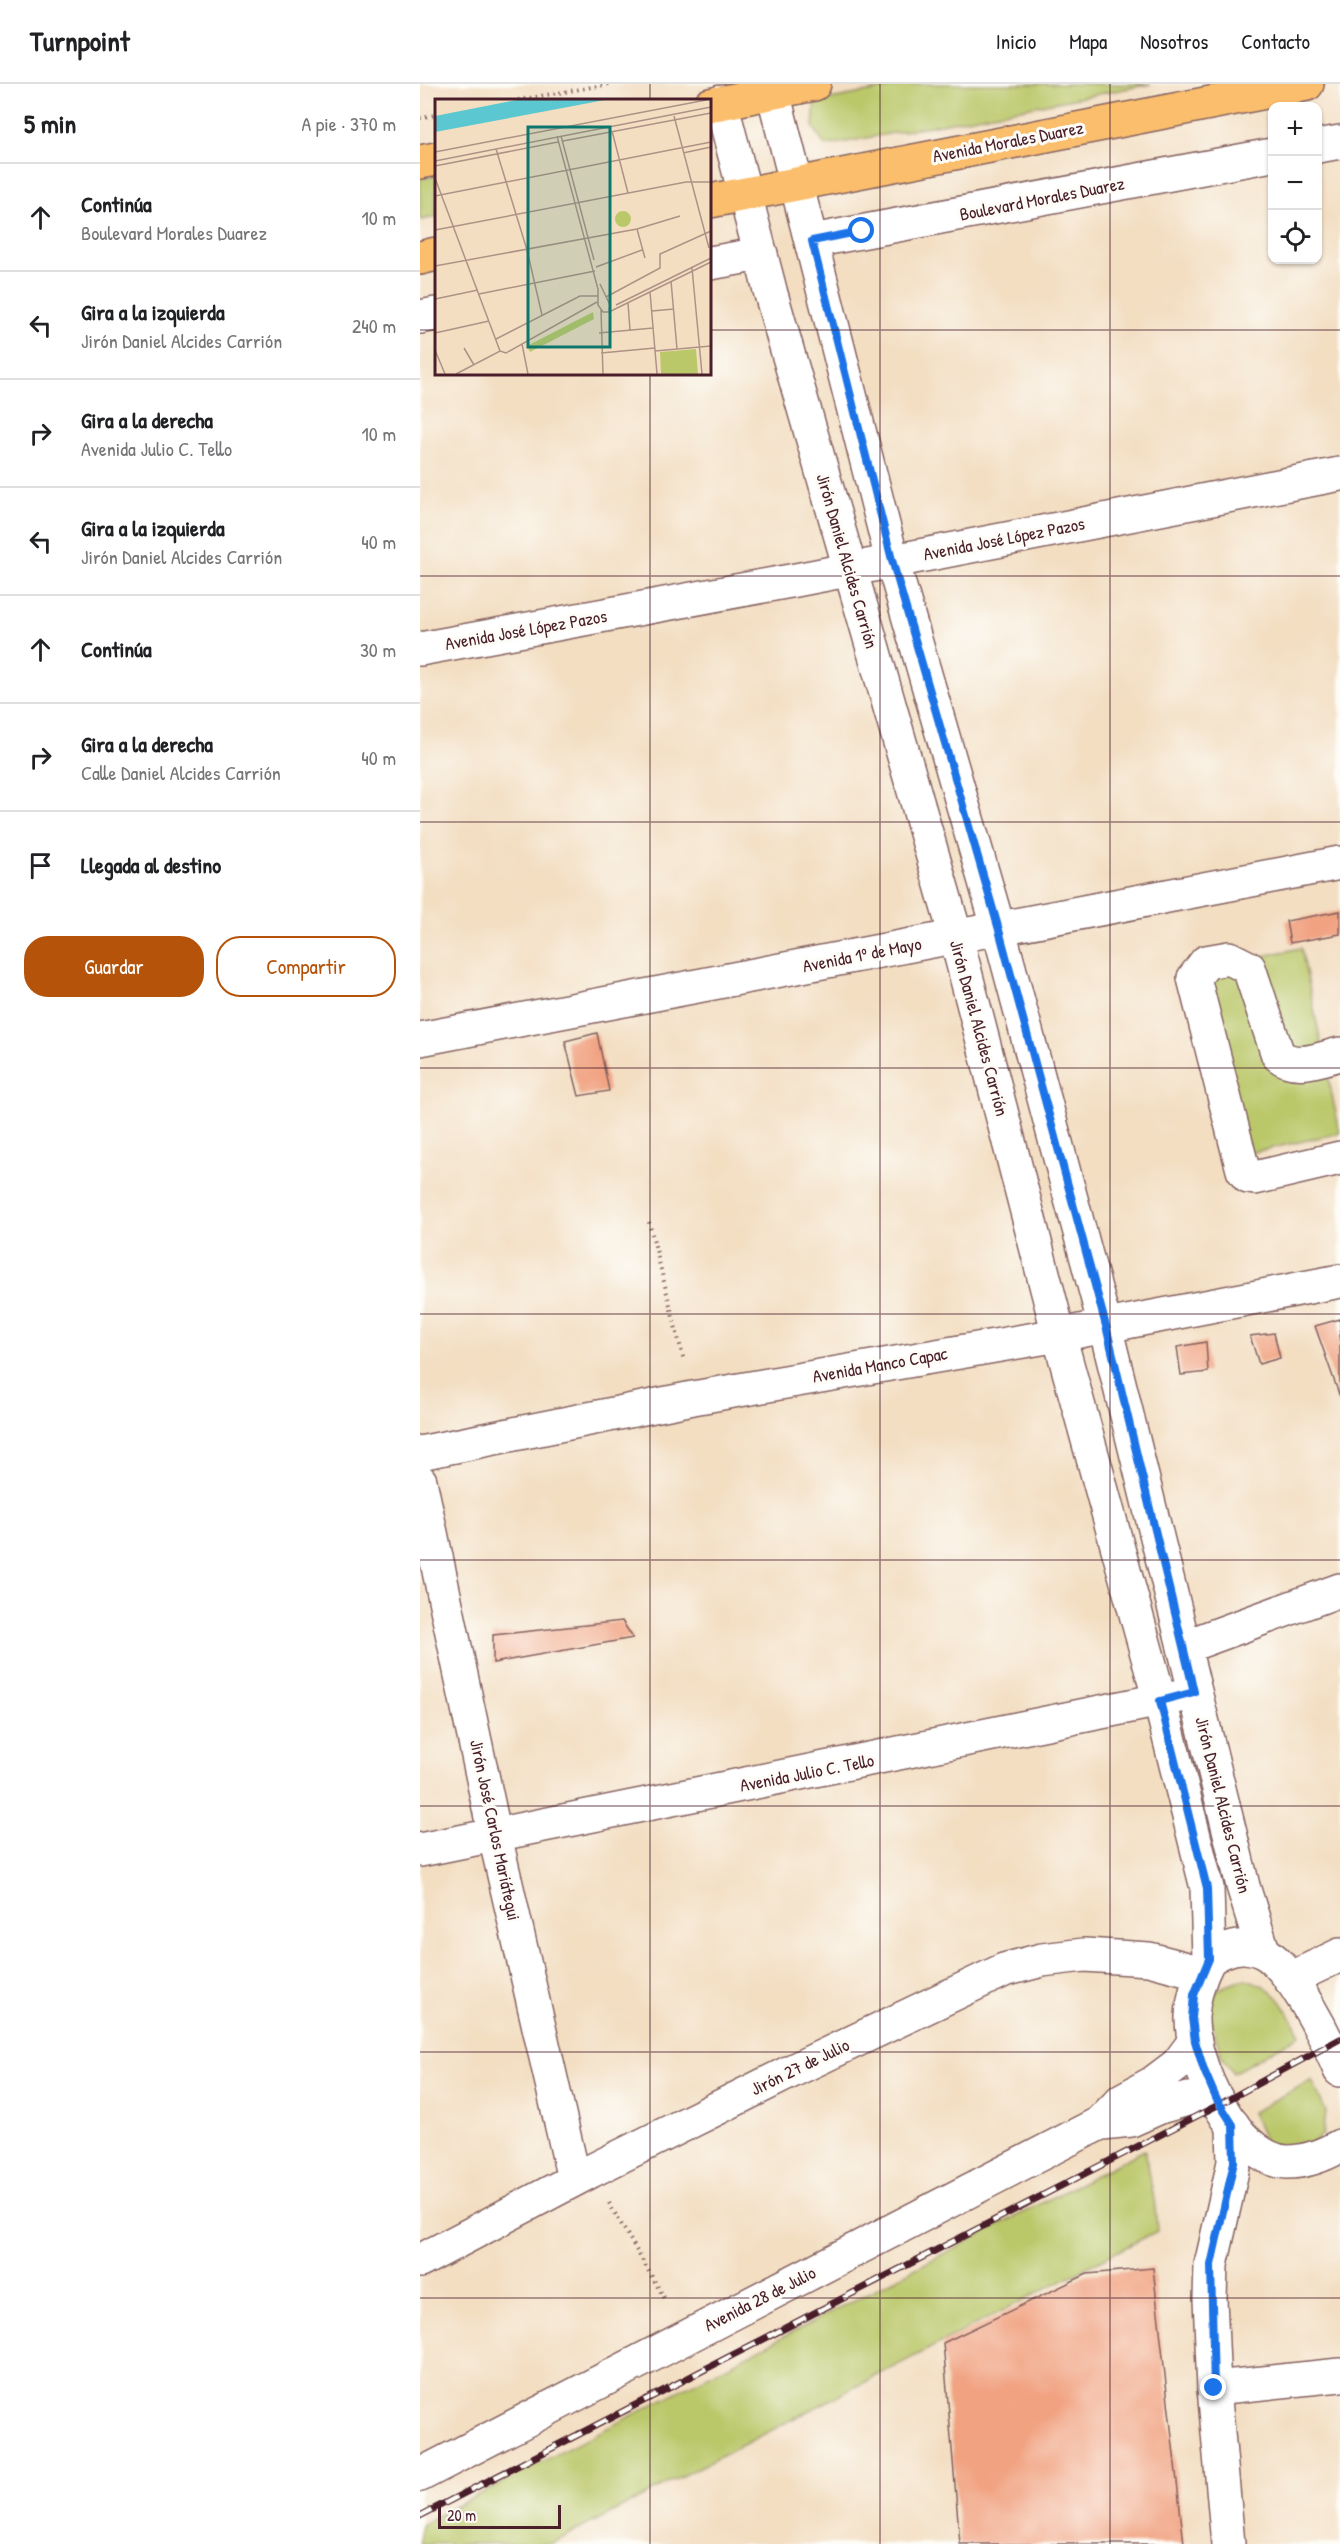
<!DOCTYPE html>
<html lang="es">
<meta charset="utf-8">
<style>
:root{--surface:#fff;--page:#f6f6f6;--text:#202124;--muted:#757577;--line:#e0e0e0;--accent:#b45309}
body{margin:0;font-family:"Patrick Hand",sans-serif;background:var(--page);color:var(--text)}
.controls{position:absolute;right:18px;top:18px;display:grid;overflow:hidden;border-radius:12px;box-shadow:0 2px 4px #0004}
.controls button{width:54px;height:54px;display:grid;place-items:center;padding:0;border:0;border-bottom:2px solid var(--line);background:var(--surface);color:var(--text);font:30px sans-serif}
.scale{position:absolute;left:18px;bottom:15px;width:123px;box-sizing:border-box;padding-left:6px;border:3px solid #4a1f2b;border-top:0;font-size:16px;line-height:21px;white-space:nowrap;color:#4a1f2b;-webkit-text-stroke:4px #fdfcf7;paint-order:stroke}
.stop{position:absolute;width:18px;height:18px;margin:-14px;border:4px solid #1a73e8;border-radius:50%;background:#fff}
.stop.end{background:#1a73e8;border-color:#fff;box-shadow:0 2px 6px #0008}
.list{margin:0;padding:0;list-style:none}
h2{display:flex;justify-content:space-between;align-items:center;height:78px;margin:0;padding:0 24px;font-size:26px}
h2 small{font-size:20px;font-weight:400;color:var(--muted)}
.list li{display:grid;grid-template-columns:39px 1fr auto;gap:18px;align-items:center;box-sizing:border-box;height:108px;padding:0 24px;border-top:2px solid var(--line)}
.list b{display:block;font-size:22px;white-space:nowrap}
.list p{margin:0;font-size:20px;white-space:nowrap;color:var(--muted)}
.list em{font-size:20px;font-style:normal;color:var(--muted)}
.actions{display:flex;gap:12px;padding:18px 24px}
.actions a{flex:1;padding:14px 0;border:2px solid var(--accent);border-radius:24px;text-align:center;font-size:21px;color:var(--accent)}
.actions .main{background:var(--accent);color:#fff}
.icon{flex:none;width:33px;height:33px;fill:none;stroke:currentColor;stroke-width:2;stroke-linecap:round;stroke-linejoin:round}
.map{position:relative;flex:none;width:920px;height:2460px;overflow:hidden}
header{display:flex;align-items:center;gap:36px;box-sizing:border-box;height:84px;padding:0 30px;background:var(--surface);border-bottom:2px solid var(--line)}
header strong{font-size:28px}
nav{display:flex;gap:33px;margin-inline-start:auto;font-size:21px}
main{display:flex}
aside{flex:1;background:var(--surface)}
.map>svg:first-child{display:block}
.green{fill:#bbc86a;stroke:#82744a;stroke-width:1.5}
.building{fill:#f1a281}
.lines{fill:none;stroke-linecap:round;stroke-linejoin:round}
.minor-casing{stroke:#856260;stroke-width:36}
.highway-casing{stroke:#856260;stroke-width:36}
.path{stroke:#856260;stroke-width:4;stroke-dasharray:1.5 4.5;stroke-linecap:butt}
.minor{stroke:#fff;stroke-width:33}
.highway{stroke:#fabe6d;stroke-width:33}
.rail-casing{stroke:#4a1f2b;stroke-width:7}
.rail{stroke:#fdfcf7;stroke-width:4.5;stroke-dasharray:14;stroke-linecap:butt}
.route{stroke:#1a73e8;stroke-width:8}
.grid{fill:none;stroke:#4a1f2b;stroke-width:1.5;stroke-opacity:0.55}
.labels{text-anchor:middle;stroke-width:6;stroke-linejoin:round;paint-order:stroke}
.street-label{font-size:18px;fill:#4a1f2b;stroke:#fdfcf7}
.inset-road{fill:none;stroke:#af9286;stroke-width:1.5}
.view{fill:#0f766e;fill-opacity:0.15;stroke:#0f766e;stroke-width:3}
.inset-edge{fill:none;stroke:#4a1f2b;stroke-width:3}
</style>
<header>
<strong>Turnpoint</strong>
<nav><a>Inicio</a><a>Mapa</a><a>Nosotros</a><a>Contacto</a></nav>
</header>
<main>
<aside>
<h2>5 min<small>A pie · 370 m</small></h2>
<ul class="list">
<li><svg class="icon" aria-label="ahead" viewBox="0 0 24 24"><path d="M12 20V5M6 11l6-6 6 6"/></svg><div><b>Continúa</b><p>Boulevard Morales Duarez</p></div><em>10 m</em></li>
<li><svg class="icon" aria-label="left" viewBox="0 0 24 24"><path d="M17 20v-9H6M10 6l-5 5 5 5"/></svg><div><b>Gira a la izquierda</b><p>Jirón Daniel Alcides Carrión</p></div><em>240 m</em></li>
<li><svg class="icon" aria-label="right" viewBox="0 0 24 24"><path d="M7 20v-9h11M14 6l5 5-5 5"/></svg><div><b>Gira a la derecha</b><p>Avenida Julio C. Tello</p></div><em>10 m</em></li>
<li><svg class="icon" aria-label="left" viewBox="0 0 24 24"><path d="M17 20v-9H6M10 6l-5 5 5 5"/></svg><div><b>Gira a la izquierda</b><p>Jirón Daniel Alcides Carrión</p></div><em>40 m</em></li>
<li><svg class="icon" aria-label="ahead" viewBox="0 0 24 24"><path d="M12 20V5M6 11l6-6 6 6"/></svg><div><b>Continúa</b></div><em>30 m</em></li>
<li><svg class="icon" aria-label="right" viewBox="0 0 24 24"><path d="M7 20v-9h11M14 6l5 5-5 5"/></svg><div><b>Gira a la derecha</b><p>Calle Daniel Alcides Carrión</p></div><em>40 m</em></li>
<li><svg class="icon" aria-label="arrive" viewBox="0 0 24 24"><path d="M6 21V4h12l-3 4 3 4H6"/></svg><div><b>Llegada al destino</b></div></li>
</ul>
<div class="actions"><a class="main">Guardar</a><a>Compartir</a></div>
</aside>
<div class="map">
<svg width="920" height="2460" viewBox="0 0 920 2460">
<rect width="100%" height="100%" fill="#fdfcf7"/>
<filter id="ink" filterUnits="userSpaceOnUse"><feTurbulence type="fractalNoise" baseFrequency=".0167" numOctaves="2"/><feDisplacementMap in="SourceGraphic" scale="12" xChannelSelector="R" yChannelSelector="G"/><feConvolveMatrix kernelMatrix="1 2 1 2 8 2 1 2 1" color-interpolation-filters="sRGB"/></filter>
<filter id="wash" filterUnits="userSpaceOnUse"><feTurbulence type="fractalNoise" baseFrequency=".008" numOctaves="4" result="noise"/><feDisplacementMap in="SourceGraphic" scale="24" xChannelSelector="R" yChannelSelector="G"/><feGaussianBlur stdDeviation="1.35" result="paint"/><feColorMatrix in="noise" values="0 0 0 0 0 0 0 0 0 0 0 0 0 0 0 0 0 1.4 0 .05"/><feComposite in="paint" operator="in"/></filter>
<g filter="url(#wash)">
<rect width="100%" height="100%" fill="#f3dec2"/>
<g class="green">
<polygon points="490,0 731,0 405,62 393,42 395,18"/>
<polygon points="16,92 16,133 0,136 0,95"/>
<polygon points="881,864 920,1049 825,1070 786,884"/>
<path d="M825 1895C858 1903 865 1922 880 1951L813 1989 802 1974 789 1929 794 1909 808 1900Z"/>
<polygon points="892,1996 906,2028 903,2050 889,2062 848,2065 832,2028"/>
<path d="M724 2066C729 2076 728 2084 730 2094 734 2112 736 2128 737 2147L131 2460H0V2441Z"/>
</g>
<g id="blocks">
<g class="building">
<polygon points="920,827 920,850 870,859 866,837"/>
<polygon points="177,949 189,1007 159,1012 145,957"/>
<polygon points="920,1235 920,1313 895,1242"/>
<polygon points="854,1249 860,1274 839,1280 830,1252"/>
<polygon points="786,1258 788,1288 761,1291 757,1263"/>
<polygon points="202,1537 213,1554 73,1579 73,1551"/>
<polygon points="733,2184 764,2460 540,2460 523,2259 667,2190"/>
</g>
</g>
</g>
<g filter="url(#ink)">
<use href="#blocks" fill-opacity="0" stroke="#856260" stroke-width="1.5"/>
<g class="lines">
<defs>
<g id="minor">
<polyline points="353,8 472,476 579,846 685,1242 823,1802 843,1867"/>
<polyline points="301,18 351,210 536,853 639,1251 740,1617 787,1804 789,1875"/>
<polyline points="898,62 920,58"/>
<polyline points="392,157 852,71"/>
<polyline points="290,179 341,170"/>
<polyline points="0,233 16,230"/>
<polyline points="0,565 376,496 920,390"/>
<polyline points="0,955 920,779"/>
<path d="M920 970C899 975 876 986 858 971L829 884 809 874 786 878 774 894 823 1086 828 1093 835 1094 920 1074"/>
<polyline points="0,1369 273,1314 639,1251 920,1197"/>
<polyline points="0,1397 75,1752 154,2095"/>
<polyline points="764,1563 920,1506"/>
<polyline points="0,1766 760,1612"/>
<polyline points="870,1895 920,1871"/>
<path d="M920 1986C908 1957 870 1879 841 1867 822 1858 805 1865 789 1875 779 1894 773 1912 772 1933 771 1979 815 2075 867 2078 887 2078 903 2071 920 2062"/>
<polyline points="682,2039 711,2036 740,2023 768,2015 796,2014"/>
<polyline points="0,2177 171,2087 376,1985 584,1886 622,1876 664,1871 729,1875 782,1889"/>
<polyline points="794,2304 920,2291"/>
<polyline points="0,2391 680,2039 702,2016 733,1999 757,1981 775,1957"/>
<polyline points="808,2460 794,2304 790,2215 791,2181 814,2078 813,2041"/>
</g>
<g id="highway">
<polyline points="290,21 394,0"/>
<polyline points="0,78 16,75"/>
<polyline points="290,117 887,0"/>
<polyline points="0,174 16,170"/>
</g>
</defs>
<use href="#minor" class="minor-casing"/>
<use href="#highway" class="highway-casing"/>
<g class="path">
<polyline points="98,16 189,0"/>
<polyline points="0,34 16,31"/>
<polyline points="229,1138 264,1277"/>
<polyline points="189,2119 246,2217"/>
</g>
<use href="#minor" class="minor"/>
<use href="#highway" class="highway"/>
<defs>
<polyline id="rail" points="0,2432 800,2020 920,1955"/>
</defs>
<use href="#rail" class="rail-casing"/>
<use href="#rail" class="rail"/>
</g>
</g>
<g class="lines" filter="url(#ink)">
<polyline class="route" points="442,147 392,157 472,476 579,846 686,1242 774,1608 740,1617 787,1804 789,1875 774,1911 772,1934 775,1957 784,1986 796,2014 813,2041 814,2078 791,2181 794,2304"/>
</g>
<path class="grid" d="M230 0V16M460 0V2460M690 0V2460M0 246H16M290 246H920M230 290V2460M0 492H920M0 738H920M0 984H920M0 1230H920M0 1476H920M0 1722H920M0 1968H920M0 2214H920"/>
<g class="labels">
<g class="street-label">
<text transform="translate(588 58) rotate(-11)" y="6">Avenida Morales Duarez</text>
<text transform="translate(622 115) rotate(-11)" y="6">Boulevard Morales Duarez</text>
<text transform="translate(584 455) rotate(-11)" y="6">Avenida José López Pazos</text>
<text transform="translate(427 477) rotate(74)" y="6">Jirón Daniel Alcides Carrión</text>
<text transform="translate(106 546) rotate(-10)" y="6">Avenida José López Pazos</text>
<text transform="translate(442 871) rotate(-11)" y="6">Avenida 1º de Mayo</text>
<text transform="translate(559 944) rotate(75)" y="6">Jirón Daniel Alcides Carrión</text>
<text transform="translate(460 1281) rotate(-10)" y="6">Avenida Manco Capac</text>
<text transform="translate(387 1689) rotate(-11)" y="6">Avenida Julio C. Tello</text>
<text transform="translate(803 1721) rotate(76)" y="6">Jirón Daniel Alcides Carrión</text>
<text transform="translate(75 1746) rotate(78)" y="6">Jirón José Carlos Mariátegui</text>
<text transform="translate(380 1983) rotate(-26)" y="6">Jirón 27 de Julio</text>
<text transform="translate(340 2215) rotate(-27)" y="6">Avenida 28 de Julio</text>
</g>
</g>
<g transform="translate(15 15)">
<rect width="276" height="276" fill="#f3dec2"/>
<path d="M180 120a8 8 0 1 1 16 0a8 8 0 1 1-16 0ZM158 213 159 220 95 253 92 247ZM261 250 263 275H226L225 253Z" fill="#bbc86a"/>
<path d="M82 1H170L0 33V17Z" fill="#5bc8d1"/>
<path class="inset-road" d="M239 17 274 149M177 32 193 94M122 37 163 190V206L168 213H174M126 37 159 161M128 42 276 14M61 50 92 151 107 216M0 53 271 1M248 54 276 48M0 62 276 8M0 67 123 43M0 79 65 252M0 97 276 43M202 130 210 159M0 131 251 83H276M0 167 202 130 245 117M161 168 207 151M257 169 267 275M236 182 242 250M165 185 175 206 174 213M215 193 222 275M44 195 160 172M171 198 225 169V155L276 132M0 200 43 191M193 204 195 231M181 206 276 159M166 211 168 275M217 212 239 210M174 213 276 163M0 234 54 222M164 234 218 229M61 240 145 197H163M87 245 93 275M29 249 39 266M0 251 10 275M220 252 276 247M166 254 220 249M21 275 65 252 71 254 162 203"/>
<path class="view" d="M93 28H175V248H93Z"/>
<rect width="276" height="276" class="inset-edge"/>
</g>
</svg>
<div class="controls">
<button>+</button>
<button>−</button>
<button><svg class="icon" aria-label="locate" viewBox="0 0 24 24"><circle cx="12" cy="12" r="6"/><path d="M12 2v4M12 18v4M2 12h4M18 12h4"/></svg></button>
</div>
<div class="scale">20 m</div>
<div class="stop" style="left:442px;top:147px"></div>
<div class="stop end" style="left:794px;top:2304px"></div>
</div>
</main>
